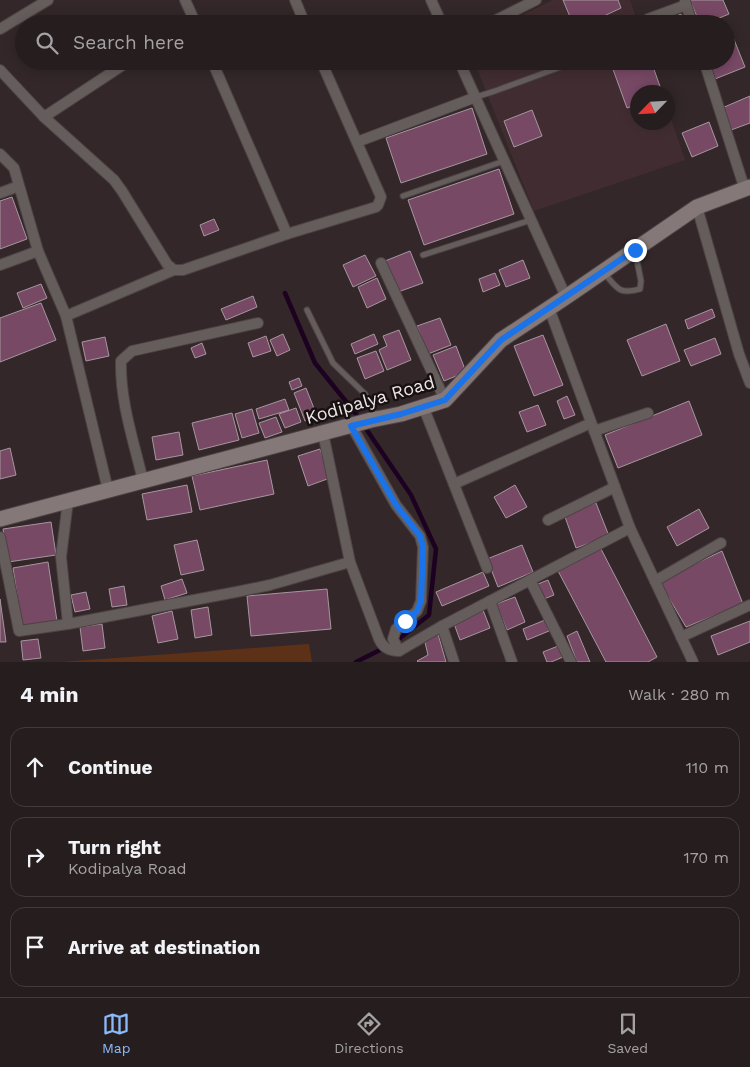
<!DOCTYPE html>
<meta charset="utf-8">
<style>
:root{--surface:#261d1f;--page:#2e2628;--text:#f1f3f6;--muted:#a4a2a4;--line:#423b3d;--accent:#8abafc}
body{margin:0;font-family:"Work Sans",sans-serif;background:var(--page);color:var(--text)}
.compass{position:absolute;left:630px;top:85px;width:45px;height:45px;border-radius:50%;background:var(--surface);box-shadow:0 2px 12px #0003;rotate:245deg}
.stop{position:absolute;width:15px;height:15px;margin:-11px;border:4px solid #1a73e8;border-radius:50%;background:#fff}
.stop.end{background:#1a73e8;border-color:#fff;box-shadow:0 1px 5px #0008}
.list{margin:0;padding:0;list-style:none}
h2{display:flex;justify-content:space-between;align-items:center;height:65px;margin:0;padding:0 20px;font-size:21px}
h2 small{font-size:16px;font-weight:400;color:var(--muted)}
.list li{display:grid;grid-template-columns:32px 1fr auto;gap:15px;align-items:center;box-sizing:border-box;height:80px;margin:0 10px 10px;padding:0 10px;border:1px solid var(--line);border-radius:15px}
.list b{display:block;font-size:19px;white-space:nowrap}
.list p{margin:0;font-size:16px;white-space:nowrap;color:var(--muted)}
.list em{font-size:16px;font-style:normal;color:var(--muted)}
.icon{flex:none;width:28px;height:28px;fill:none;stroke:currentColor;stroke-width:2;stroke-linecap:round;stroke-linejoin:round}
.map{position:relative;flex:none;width:750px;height:662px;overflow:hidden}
.search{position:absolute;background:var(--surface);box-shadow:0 2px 12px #0003;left:15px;right:15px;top:15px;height:55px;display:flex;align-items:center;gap:12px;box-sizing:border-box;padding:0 18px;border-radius:28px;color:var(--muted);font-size:19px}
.sheet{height:335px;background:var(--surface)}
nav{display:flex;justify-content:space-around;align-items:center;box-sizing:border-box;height:70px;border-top:1px solid var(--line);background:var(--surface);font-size:14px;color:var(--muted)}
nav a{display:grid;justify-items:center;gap:2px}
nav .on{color:var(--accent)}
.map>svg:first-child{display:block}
.built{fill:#412d31}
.green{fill:#5d3118}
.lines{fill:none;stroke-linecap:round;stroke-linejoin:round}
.stream{stroke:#1d0121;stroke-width:4.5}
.building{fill:#784965;stroke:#a5979e}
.lane-casing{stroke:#4d4244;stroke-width:7}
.street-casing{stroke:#4d4244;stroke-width:12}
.secondary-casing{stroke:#4d4244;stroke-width:17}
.lane{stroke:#645d5c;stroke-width:5}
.street{stroke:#645d5c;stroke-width:10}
.secondary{stroke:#847978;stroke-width:15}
.route{stroke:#1a73e8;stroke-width:6}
.labels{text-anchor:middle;stroke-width:5;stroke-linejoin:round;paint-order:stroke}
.street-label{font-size:18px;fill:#eee5e7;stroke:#171112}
</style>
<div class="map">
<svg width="750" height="662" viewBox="0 0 750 662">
<rect width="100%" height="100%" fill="#332729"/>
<g class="built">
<polygon points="553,0 630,0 638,24 504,24"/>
<polygon points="474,61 651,61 661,92 638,92 638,122 668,122 668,110 685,160 534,211"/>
</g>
<polygon class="green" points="309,644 312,662 60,662 308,644"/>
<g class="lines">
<g class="stream">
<polyline points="285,293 315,363 356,414 411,495 436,549 429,615 395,642"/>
<polyline points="356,662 384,648"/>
</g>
</g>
<g class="building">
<polygon points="563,0 618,0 621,8 587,24 573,24"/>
<polygon points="690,0 723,0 729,14 705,24 700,24"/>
<polygon points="681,14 685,24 658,24"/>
<polygon points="635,17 637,24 617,24"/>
<polygon points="731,32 745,67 715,79 708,61 726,61 726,34"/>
<polygon points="610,61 651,61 662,92 638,92 638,104 627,108"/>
<polygon points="750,96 750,123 731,130 722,108"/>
<polygon points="472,108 487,154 401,183 386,138"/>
<polygon points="532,110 542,136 514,147 504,121"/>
<polygon points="709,122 718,146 692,157 682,133"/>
<polygon points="499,169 514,214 424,245 408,200"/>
<polygon points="12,197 27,239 0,249 0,201"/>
<polygon points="214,219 219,230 204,236 200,225"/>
<polygon points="410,251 423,283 398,292 385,261"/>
<polygon points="365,255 376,276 353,287 343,265"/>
<polygon points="523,260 530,278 506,287 499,270"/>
<polygon points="495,273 500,285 483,292 479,279"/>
<polygon points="377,278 386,299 367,308 358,287"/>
<polygon points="41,284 47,298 23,308 17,293"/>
<polygon points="253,296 257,307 226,320 221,309"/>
<polygon points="41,303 56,340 0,362 0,318"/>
<polygon points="712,309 715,317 688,329 685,320"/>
<polygon points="440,318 451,345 428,354 417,326"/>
<polygon points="666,324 680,361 642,376 627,340"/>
<polygon points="399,330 411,360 387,370 379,350 387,346 383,336"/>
<polygon points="283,334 290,350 277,356 270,340"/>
<polygon points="374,334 378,344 355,354 351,344"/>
<polygon points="543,335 563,385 534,396 514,346"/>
<polygon points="266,336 271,351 253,357 248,343"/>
<polygon points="105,337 109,356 86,361 82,342"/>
<polygon points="715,338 721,354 691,366 684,350"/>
<polygon points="202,343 206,354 195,358 191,348"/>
<polygon points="456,346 466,372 444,381 433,355"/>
<polygon points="376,351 384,371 365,379 357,358"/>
<polygon points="299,378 302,386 292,390 289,382"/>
<polygon points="306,388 317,416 305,421 294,393"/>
<polygon points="567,396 575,415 564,419 557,401"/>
<polygon points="285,399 289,410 259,419 256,409"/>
<polygon points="689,401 702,435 618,468 605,435"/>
<polygon points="538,405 546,425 527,432 519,412"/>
<polygon points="296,408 301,422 285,428 279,414"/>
<polygon points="252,409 259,433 242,438 235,414"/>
<polygon points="232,413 239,440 199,450 192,423"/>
<polygon points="276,417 282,432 265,438 259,423"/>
<polygon points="179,432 183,455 156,460 152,437"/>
<polygon points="10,448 16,475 0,479 0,451"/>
<polygon points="320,449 330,478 308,486 298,456"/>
<polygon points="267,460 274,494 200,510 192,476"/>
<polygon points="187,485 192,512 147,520 142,494"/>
<polygon points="515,485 527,507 506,518 494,497"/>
<polygon points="596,503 609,536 576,548 564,514"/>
<polygon points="699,509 709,528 677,546 667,527"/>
<polygon points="51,522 56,555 8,562 3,529"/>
<polygon points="197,540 204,570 181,575 174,545"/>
<polygon points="522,545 533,572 498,587 487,559"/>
<polygon points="600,547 657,657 648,662 606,662 557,569"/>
<polygon points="722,551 743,604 686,627 659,581"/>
<polygon points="48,562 57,621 22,627 13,568"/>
<polygon points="483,572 489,586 442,606 436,592"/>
<polygon points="182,579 187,593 165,600 161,586"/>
<polygon points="548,580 554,595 544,599 538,584"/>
<polygon points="124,586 127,605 112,607 109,589"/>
<polygon points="327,589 331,629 251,636 247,596"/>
<polygon points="86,592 90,609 75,612 71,595"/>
<polygon points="515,597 525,622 507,630 496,604"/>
<polygon points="0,599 6,642 0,642"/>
<polygon points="208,607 212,635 195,638 191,610"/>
<polygon points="483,610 490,628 460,640 453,621"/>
<polygon points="172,611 178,639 158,643 152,616"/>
<polygon points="545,620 549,631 527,640 523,629"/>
<polygon points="750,621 750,642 718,655 711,636"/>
<polygon points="102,624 105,648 83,651 80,627"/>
<polygon points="577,631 590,662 577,662 567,636"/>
<polygon points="438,634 446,662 418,662 417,661 428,655 424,638"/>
<polygon points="38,639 41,658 23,660 21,641"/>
<polygon points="558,646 563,657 551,662 547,662 543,652"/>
</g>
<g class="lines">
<defs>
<g id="lane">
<polyline points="476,97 495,91 577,61"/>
<polyline points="403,196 504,161"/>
<polyline points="423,255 531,220"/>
<path d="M605 274C617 288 619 295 640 289L641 281 635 251"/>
<polyline points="307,310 333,363 365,394 376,416"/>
</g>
<g id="street">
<polyline points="185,0 196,24"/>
<polyline points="295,0 305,24"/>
<polyline points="431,0 442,24"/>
<polyline points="685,1 692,24"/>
<polyline points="648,19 686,5"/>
<polyline points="488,24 536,0"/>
<polyline points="0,29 48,0"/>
<polyline points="212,61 287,234"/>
<polyline points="459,61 566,297"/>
<polyline points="704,61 745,190"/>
<polyline points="0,70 44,117 114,180 122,191 167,264 174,270 183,270 287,234 376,207 378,205 381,197 321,61"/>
<polyline points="44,117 129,61"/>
<polyline points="357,142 476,97"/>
<polyline points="0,154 14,168 38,251 66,316 108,490"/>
<polyline points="0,193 19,186"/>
<polyline points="697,207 739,354 750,383"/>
<polyline points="381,263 445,400"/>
<polyline points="0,265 38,251"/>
<polyline points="549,308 630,528 693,662"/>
<polyline points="66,316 174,270"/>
<polyline points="423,406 487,568"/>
<polyline points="351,425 396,505 420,536 423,547 421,601 417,611 396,629 393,639 399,651"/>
<polyline points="594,431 648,413"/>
<path d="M323 433 350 562 379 639C383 648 389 651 399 651L442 626 630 528"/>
<path d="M143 481C134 442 120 402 121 361L132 351 258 323"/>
<polyline points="454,484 591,423"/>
<polyline points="68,501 61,557 68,624"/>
<polyline points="548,520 615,487"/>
<polyline points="0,537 19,631 68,624 236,592 270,585 350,562"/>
<polyline points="530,580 571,662"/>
<polyline points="655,581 721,543"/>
<polyline points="490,601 512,662"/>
<polyline points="442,626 454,662"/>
<polyline points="681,637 750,605"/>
</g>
<polyline id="secondary" points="0,519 371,420 401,414 445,400 501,340 566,297 697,207 750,187"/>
</defs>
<use href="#lane" class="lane-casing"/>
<use href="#street" class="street-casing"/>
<use href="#secondary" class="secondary-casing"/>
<use href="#lane" class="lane"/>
<use href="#street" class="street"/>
<use href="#secondary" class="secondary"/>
</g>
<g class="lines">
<polyline class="route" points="405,621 417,611 421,601 423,547 420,536 396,505 351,426 401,414 445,400 501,340 635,250"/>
</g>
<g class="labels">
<g class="street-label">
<text transform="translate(370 400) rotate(-16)" y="6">Kodipalya Road</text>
</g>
</g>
</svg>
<svg class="compass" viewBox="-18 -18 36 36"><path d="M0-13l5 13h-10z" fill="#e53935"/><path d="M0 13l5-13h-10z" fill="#a4a2a4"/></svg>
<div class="stop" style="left:405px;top:621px"></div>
<div class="stop end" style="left:635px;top:250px"></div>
<div class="search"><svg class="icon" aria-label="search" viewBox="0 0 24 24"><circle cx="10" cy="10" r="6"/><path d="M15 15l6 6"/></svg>Search here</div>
</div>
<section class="sheet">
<h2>4 min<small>Walk · 280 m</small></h2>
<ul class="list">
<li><svg class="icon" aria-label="ahead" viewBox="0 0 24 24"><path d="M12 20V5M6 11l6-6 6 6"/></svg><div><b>Continue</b></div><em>110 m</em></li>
<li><svg class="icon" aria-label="right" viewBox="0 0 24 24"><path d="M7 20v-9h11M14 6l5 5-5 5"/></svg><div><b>Turn right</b><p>Kodipalya Road</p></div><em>170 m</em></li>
<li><svg class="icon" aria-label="arrive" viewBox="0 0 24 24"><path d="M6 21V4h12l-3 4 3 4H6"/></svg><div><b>Arrive at destination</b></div></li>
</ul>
</section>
<nav>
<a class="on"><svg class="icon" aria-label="map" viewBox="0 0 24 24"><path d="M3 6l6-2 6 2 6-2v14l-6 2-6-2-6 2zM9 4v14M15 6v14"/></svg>Map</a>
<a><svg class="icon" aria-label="directions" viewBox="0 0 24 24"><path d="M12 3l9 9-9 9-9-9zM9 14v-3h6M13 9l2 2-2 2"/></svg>Directions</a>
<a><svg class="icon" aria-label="saved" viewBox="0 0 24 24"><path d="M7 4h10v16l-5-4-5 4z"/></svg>Saved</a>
</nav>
